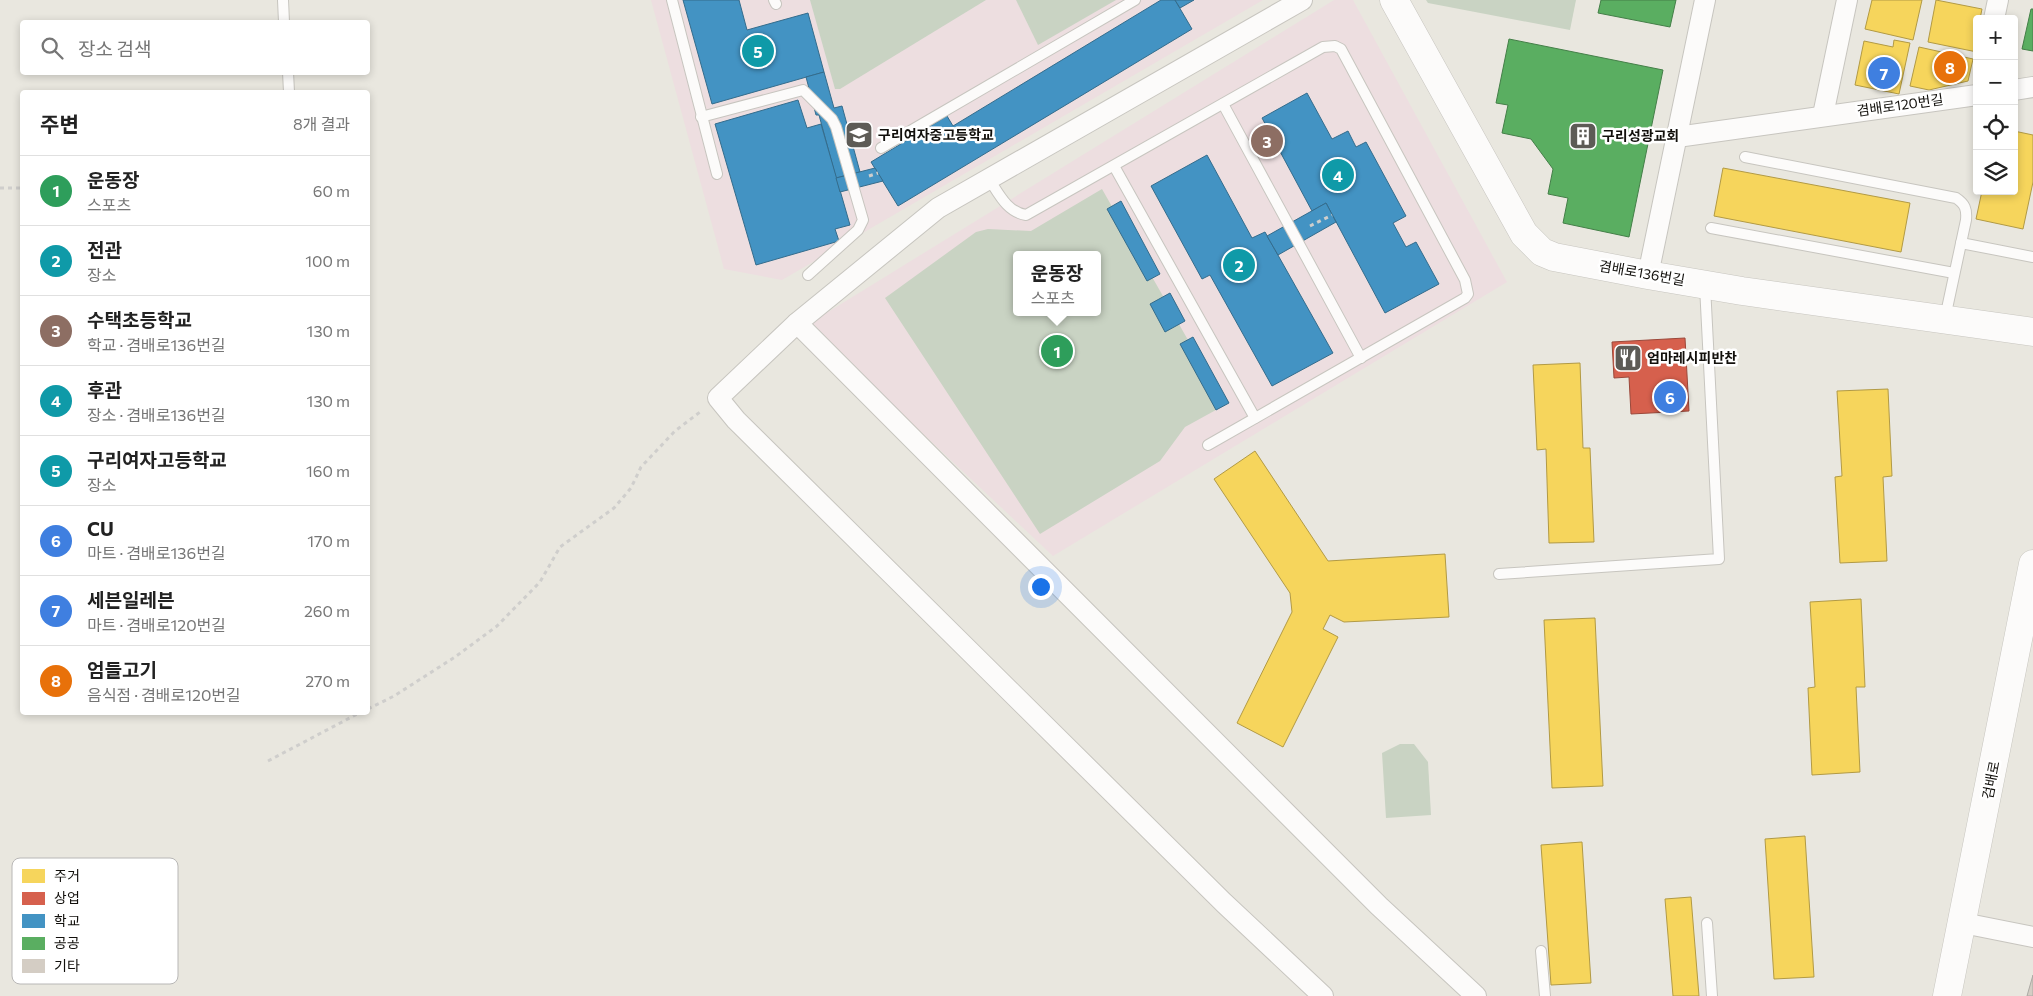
<!DOCTYPE html>
<html lang="ko">
<meta charset="utf-8">
<style>
:root{--surface:#fff;--page:#f6f6f6;--text:#222;--muted:#767676;--line:#e0e0e0;--accent:#111827}
body{margin:0;font-family:Commissioner,"Noto Sans KR",sans-serif;background:var(--page);color:var(--text)}
.controls{position:absolute;right:15px;top:15px;display:grid;overflow:hidden;border-radius:5px;box-shadow:0 2px 8px #0003}
.controls button{width:45px;height:45px;display:grid;place-items:center;padding:0;border:0;border-bottom:1px solid var(--line);background:var(--surface);color:var(--text);font:25px sans-serif}
.you{position:absolute;left:1040px;top:586px;width:18px;height:18px;margin:-12px;border:4px solid #fff;border-radius:50%;background:#1a73e8;box-shadow:0 0 0 8px #1a73e833}
.badge{display:grid;place-items:center;width:32px;height:32px;border-radius:50%;background:var(--accent);color:#fff;font-size:16px;font-weight:700}
.pin{position:absolute;translate:-50% -50%;border:2px solid #fff;box-shadow:0 1px 5px #0006}
.popup{position:absolute;left:1013px;top:251px;width:88px;height:65px;box-sizing:border-box;display:grid;place-content:center;border-radius:5px;background:var(--surface);filter:drop-shadow(0 1px 4px #0005);font-size:16px;white-space:nowrap;color:var(--muted)}
.popup b{font-size:19px;color:var(--text)}
.popup::after{content:'';position:absolute;left:50%;top:100%;margin-left:-10px;border:10px solid transparent;border-top-color:var(--surface)}
.list{margin:0;padding:0;list-style:none}
h2{display:flex;justify-content:space-between;align-items:center;height:65px;margin:0;padding:0 20px;font-size:21px}
h2 small{font-size:16px;font-weight:400;color:var(--muted)}
.list li{display:grid;grid-template-columns:32px 1fr auto;gap:15px;align-items:center;box-sizing:border-box;height:70px;padding:0 20px;border-top:1px solid var(--line)}
.list b{display:block;font-size:19px;white-space:nowrap}
.list p{margin:0;font-size:16px;white-space:nowrap;color:var(--muted)}
.list em{font-size:16px;font-style:normal;color:var(--muted)}
.icon{flex:none;width:28px;height:28px;fill:none;stroke:currentColor;stroke-width:2;stroke-linecap:round;stroke-linejoin:round}
.map{position:relative;flex:none;width:2033px;height:996px;overflow:hidden}
.search{position:absolute;background:var(--surface);box-shadow:0 2px 8px #0003;left:20px;top:20px;width:350px;height:55px;display:flex;align-items:center;gap:12px;box-sizing:border-box;padding:0 18px;border-radius:5px;color:var(--muted);font-size:19px}
.panel{position:absolute;background:var(--surface);box-shadow:0 2px 8px #0003;left:20px;top:90px;width:350px;height:625px;border-radius:5px}
.map>svg:first-child{display:block}
.education{fill:#eddee0;fill-rule:evenodd}
.green{fill:#c9d3c3;fill-rule:evenodd}
.homes{fill:#f6d55c;stroke:#b29a44}
.shops{fill:#d6604d;stroke:#9b483a}
.schools{fill:#4393c3;stroke:#346c8c}
.public{fill:#5aae61;stroke:#447f48}
.building{fill:#d4cdc4;stroke:#aca9a4}
.lines{fill:none;stroke-linecap:round;stroke-linejoin:round}
.lane-casing{stroke:#c7c5bf;stroke-width:12}
.street-casing{stroke:#c7c5bf;stroke-width:22}
.secondary-casing{stroke:#c7c5bf;stroke-width:29}
.path{stroke:#cfcecc;stroke-width:3;stroke-dasharray:4 4;stroke-linecap:butt}
.lane{stroke:#fcfbfa;stroke-width:10}
.street{stroke:#fcfbfa;stroke-width:20}
.secondary{stroke:#fcfbfa;stroke-width:28}
.labels{text-anchor:middle;stroke-width:5;stroke-linejoin:round;paint-order:stroke}
.street-label{font-size:14px;fill:#12100c;stroke:#fff}
.poi-label{font-size:14px;font-weight:bold;fill:#12100c;stroke:#fff;text-anchor:start}
.key{fill:#fff;stroke:#b8b7b6;stroke-width:1}
.key-label{font-size:14px;fill:#12100c}
</style>
<div class="map">
<svg width="2033" height="996" viewBox="0 0 2033 996">
<rect width="100%" height="100%" fill="#e9e7df"/>
<g class="education">
<polygon points="651,0 1263,0 782,280 724,269"/>
<path d="M1334 0H1353L1507 282 1053 556 807 325ZM1017 255H1097V312H1017Z"/>
</g>
<g class="green">
<polygon points="810,0 986,0 840,89 835,89"/>
<polygon points="1016,0 1116,0 1038,45"/>
<polygon points="1426,0 1576,0 1570,30 1428,3"/>
<path d="M1102 189 1225 405 1185 427 1160 461 1040 534 885 298 976 232 988 229 1031 231ZM1017 255H1097V312H1017Z"/>
<polygon points="1400,744 1414,744 1428,762 1431,815 1386,818 1382,753"/>
</g>
<g class="homes">
<polygon points="1872,0 1922,0 1913,40 1865,29"/>
<polygon points="1936,0 1982,9 1980,19 1977,19 1977,52 1928,42"/>
<polygon points="1894,40 1910,43 1899,94 1855,85 1864,41 1893,47"/>
<polygon points="1919,47 1973,59 1968,81 1929,90 1910,86"/>
<polygon points="2014,131 2033,135 2033,182 2023,229 1976,219 1982,191 2014,191"/>
<polygon points="1723,168 1910,203 1901,252 1714,216"/>
<polygon points="1580,363 1583,448 1590,448 1594,542 1549,543 1546,449 1537,450 1533,365"/>
<polygon points="1888,389 1892,476 1883,477 1887,561 1840,563 1835,477 1842,476 1837,391"/>
<polygon points="1255,451 1328,561 1445,554 1449,617 1344,622 1330,615 1323,629 1338,637 1283,747 1237,723 1292,612 1290,593 1214,479"/>
<polygon points="1861,599 1865,687 1856,687 1860,772 1812,775 1808,688 1815,687 1810,602"/>
<polygon points="1595,618 1603,786 1552,788 1544,620"/>
<polygon points="1805,836 1814,977 1774,979 1765,839"/>
<polygon points="1582,842 1591,983 1551,985 1541,845"/>
<polygon points="1691,897 1699,996 1673,996 1665,899"/>
</g>
<polygon class="shops" points="1685,338 1689,411 1631,414 1629,377 1614,378 1612,342"/>
<g class="schools">
<polygon points="683,0 739,0 747,30 808,13 824,72 712,104"/>
<polygon points="1161,0 1175,0 1192,29 898,206 871,162 947,116 953,126"/>
<polygon points="1175,0 1194,0 1180,8"/>
<polygon points="824,72 834,108 842,106 860,172 836,178 819,115 816,115 806,77"/>
<polygon points="1307,93 1332,139 1348,131 1356,147 1366,142 1406,216 1393,223 1406,247 1416,242 1439,284 1385,313 1326,203 1312,211 1262,118"/>
<polygon points="798,100 807,128 821,124 850,225 835,229 839,241 756,265 715,124"/>
<polygon points="1207,155 1252,238 1265,232 1333,353 1272,386 1210,275 1202,279 1151,186"/>
<polygon points="875,168 883,181 840,192 836,178"/>
<polygon points="1121,201 1160,274 1147,281 1107,209"/>
<polygon points="1326,203 1336,222 1278,255 1267,236"/>
<polygon points="1170,293 1185,321 1165,332 1150,304"/>
<polygon points="1193,337 1229,403 1216,410 1180,344"/>
</g>
<g class="public">
<polygon points="1601,0 1676,0 1670,27 1598,13"/>
<polygon points="2031,9 2033,9 2033,51 2022,49"/>
<polygon points="1509,39 1663,70 1629,237 1563,223 1568,198 1548,194 1553,169 1531,139 1502,133 1508,105 1496,103"/>
</g>
<polygon class="building" points="2033,975 2033,996 2027,996"/>
<g class="lines">
<defs>
<g id="lane">
<polyline points="283,0 284,22"/>
<polyline points="672,0 717,174"/>
<polyline points="774,0 776,4"/>
<polyline points="288,72 289,92"/>
<polyline points="1223,104 1361,358"/>
<polyline points="701,117 803,90 832,119 836,127 863,220 858,230 808,275"/>
<polyline points="881,148 1135,0"/>
<path d="M1745 157 1956 198C1965 204 1967 209 1966 220L1945 318"/>
<polyline points="1114,166 1255,418"/>
<path d="M989 179C999 194 1007 212 1026 215L1323 47 1335 46 1341 49 1465 280 1468 294 1465 298 1208 445"/>
<polyline points="1711,228 1954,273"/>
<polyline points="1961,243 2033,257"/>
<polyline points="1499,574 1719,559 1705,286"/>
<polyline points="1707,923 1712,996"/>
<polyline points="1541,951 1545,996"/>
</g>
<g id="street">
<polyline points="1302,0 938,208 797,323 1379,906 1476,996"/>
<polyline points="1994,19 1998,0"/>
<polyline points="2014,90 2033,87"/>
<polyline points="1823,115 1847,0"/>
<polyline points="1677,137 1977,95"/>
<polyline points="1648,275 1705,0"/>
<polyline points="797,323 718,398 736,420 1224,903 1323,996"/>
<polyline points="1963,923 2033,937"/>
</g>
<g id="secondary">
<polyline points="1394,0 1524,234 1542,252 1554,257 1648,275 1742,291 2033,332"/>
<polyline points="1947,996 2033,564"/>
</g>
</defs>
<use href="#lane" class="lane-casing"/>
<use href="#street" class="street-casing"/>
<use href="#secondary" class="secondary-casing"/>
<g class="path">
<polyline points="869,176 878,173"/>
<polyline points="0,188 22,188"/>
<polyline points="1310,226 1332,215"/>
<polyline points="368,709 394,696 455,657 497,626 540,582 560,547 614,508 631,488 641,467 675,431 700,412"/>
<polyline points="268,761 361,712"/>
</g>
<use href="#lane" class="lane"/>
<use href="#street" class="street"/>
<use href="#secondary" class="secondary"/>
</g>
<defs>
<symbol id="school-square" viewBox="-11 -11 22 22"><rect x="-9" y="-9" width="18" height="18" rx="4" fill="#5d5b56" stroke="#fff"/><path d="M0-5L7-2L0 1L-7-2ZM-4 1L0 2.5L4 1V4Q0 6-4 4Z" fill="#fff"/></symbol>
<symbol id="building-square" viewBox="-11 -11 22 22"><rect x="-9" y="-9" width="18" height="18" rx="4" fill="#5d5b56" stroke="#fff"/><path d="M-4-6H4V6H1V3H-1V6H-4ZM-2.5-4.3h1.7v1.8h-1.7ZM.8-4.3h1.7v1.8H.8ZM-2.5-1h1.7V.8h-1.7ZM.8-1h1.7V.8H.8Z" fill="#fff"/></symbol>
<symbol id="restaurant-square" viewBox="-11 -11 22 22"><rect x="-9" y="-9" width="18" height="18" rx="4" fill="#5d5b56" stroke="#fff"/><path d="M-5-6h1v4h1v-4h1v4h1v-4h1v5L-1.5 .5V6h-2V.5L-5-1ZM5-6V6H3V1.5H1.5Q1.5-4 5-6Z" fill="#fff"/></symbol>
</defs>
<g fill-rule="evenodd">
<use href="#school-square" x="843" y="119" width="32" height="32"/>
<use href="#building-square" x="1567" y="120" width="32" height="32"/>
<use href="#restaurant-square" x="1612" y="342" width="32" height="32"/>
</g>
<g class="labels">
<g class="street-label">
<text transform="translate(1900 105) rotate(-8)" y="5">겸배로120번길</text>
<text transform="translate(1642 273) rotate(10)" y="5">겸배로136번길</text>
<text transform="translate(1991 780) rotate(-79)" y="5">검배로</text>
</g>
<g class="poi-label">
<text x="878" y="140">구리여자중고등학교</text>
<text x="1602" y="141">구리성광교회</text>
<text x="1647" y="363">엄마레시피반찬</text>
</g>
</g>
<rect x="12" y="858" width="166" height="126" rx="8" class="key"/>
<rect x="22" y="869" width="23" height="14" fill="#f6d55c"/>
<rect x="22" y="892" width="23" height="13" fill="#d6604d"/>
<rect x="22" y="914" width="23" height="14" fill="#4393c3"/>
<rect x="22" y="937" width="23" height="13" fill="#5aae61"/>
<rect x="22" y="959" width="23" height="14" fill="#d4cdc4"/>
<g class="key-label">
<text x="54" y="881">주거</text>
<text x="54" y="903">상업</text>
<text x="54" y="926">학교</text>
<text x="54" y="948">공공</text>
<text x="54" y="971">기타</text>
</g>
</svg>
<div class="controls">
<button>+</button>
<button>−</button>
<button><svg class="icon" aria-label="locate" viewBox="0 0 24 24"><circle cx="12" cy="12" r="6"/><path d="M12 2v4M12 18v4M2 12h4M18 12h4"/></svg></button>
<button><svg class="icon" aria-label="layers" viewBox="0 0 24 24"><path d="M12 4l9 5-9 5-9-5zM3 14l9 5 9-5"/></svg></button>
</div>
<div class="you"></div>
<div class="pin badge" style="left:1057px;top:351px;background:#2e9e5b">1</div>
<div class="popup"><b>운동장</b>스포츠</div>
<div class="pin badge" style="left:1239px;top:265px;background:#0f9aa8">2</div>
<div class="pin badge" style="left:1267px;top:141px;background:#8d6e63">3</div>
<div class="pin badge" style="left:1338px;top:175px;background:#0f9aa8">4</div>
<div class="pin badge" style="left:758px;top:51px;background:#0f9aa8">5</div>
<div class="pin badge" style="left:1670px;top:397px;background:#3f7fe0">6</div>
<div class="pin badge" style="left:1884px;top:73px;background:#3f7fe0">7</div>
<div class="pin badge" style="left:1950px;top:67px;background:#e8710a">8</div>
<div class="search"><svg class="icon" aria-label="search" viewBox="0 0 24 24"><circle cx="10" cy="10" r="6"/><path d="M15 15l6 6"/></svg>장소 검색</div>
<section class="panel">
<h2>주변<small>8개 결과</small></h2>
<ul class="list">
<li><span class="badge" style="background:#2e9e5b">1</span><div><b>운동장</b><p>스포츠</p></div><em>60 m</em></li>
<li><span class="badge" style="background:#0f9aa8">2</span><div><b>전관</b><p>장소</p></div><em>100 m</em></li>
<li><span class="badge" style="background:#8d6e63">3</span><div><b>수택초등학교</b><p>학교 · 겸배로136번길</p></div><em>130 m</em></li>
<li><span class="badge" style="background:#0f9aa8">4</span><div><b>후관</b><p>장소 · 겸배로136번길</p></div><em>130 m</em></li>
<li><span class="badge" style="background:#0f9aa8">5</span><div><b>구리여자고등학교</b><p>장소</p></div><em>160 m</em></li>
<li><span class="badge" style="background:#3f7fe0">6</span><div><b>CU</b><p>마트 · 겸배로136번길</p></div><em>170 m</em></li>
<li><span class="badge" style="background:#3f7fe0">7</span><div><b>세븐일레븐</b><p>마트 · 겸배로120번길</p></div><em>260 m</em></li>
<li><span class="badge" style="background:#e8710a">8</span><div><b>엄들고기</b><p>음식점 · 겸배로120번길</p></div><em>270 m</em></li>
</ul>
</section>
</div>
